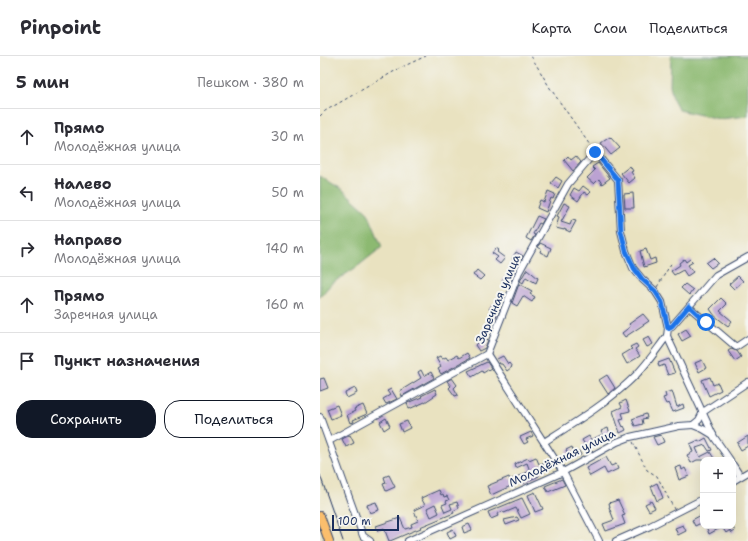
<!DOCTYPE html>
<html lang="ru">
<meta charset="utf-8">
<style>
:root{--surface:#fff;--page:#f7f7f7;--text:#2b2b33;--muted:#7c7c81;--line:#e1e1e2;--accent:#111827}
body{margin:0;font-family:"Shantell Sans",sans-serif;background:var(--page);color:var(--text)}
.controls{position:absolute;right:12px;bottom:12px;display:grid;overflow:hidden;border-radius:8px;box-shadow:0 4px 16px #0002}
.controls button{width:36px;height:36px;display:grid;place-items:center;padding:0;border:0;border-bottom:1px solid var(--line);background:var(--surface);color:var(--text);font:20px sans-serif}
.scale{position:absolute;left:12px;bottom:10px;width:67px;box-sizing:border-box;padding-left:4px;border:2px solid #1b2f5e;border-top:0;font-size:11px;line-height:14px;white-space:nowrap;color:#1b2f5e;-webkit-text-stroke:3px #f6f6f2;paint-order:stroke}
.stop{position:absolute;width:12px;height:12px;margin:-9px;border:3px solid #1a73e8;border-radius:50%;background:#fff}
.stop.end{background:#1a73e8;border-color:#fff;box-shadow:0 1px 4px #0008}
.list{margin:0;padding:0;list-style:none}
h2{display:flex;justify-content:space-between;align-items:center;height:52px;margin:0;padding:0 16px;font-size:17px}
h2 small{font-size:13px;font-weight:400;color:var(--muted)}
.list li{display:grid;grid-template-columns:26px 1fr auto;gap:12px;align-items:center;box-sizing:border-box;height:56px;padding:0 16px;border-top:1px solid var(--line)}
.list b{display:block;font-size:15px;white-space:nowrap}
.list p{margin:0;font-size:13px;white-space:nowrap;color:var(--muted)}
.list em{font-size:13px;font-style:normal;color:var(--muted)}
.actions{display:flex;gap:8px;padding:12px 16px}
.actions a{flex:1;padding:9px 0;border:1px solid var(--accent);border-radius:16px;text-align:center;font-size:14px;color:var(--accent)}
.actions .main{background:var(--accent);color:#fff}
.icon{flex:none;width:22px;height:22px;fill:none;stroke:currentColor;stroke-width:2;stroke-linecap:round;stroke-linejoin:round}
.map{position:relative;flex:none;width:428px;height:485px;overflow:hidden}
header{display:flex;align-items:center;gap:24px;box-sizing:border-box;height:56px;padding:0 20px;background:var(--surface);border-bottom:1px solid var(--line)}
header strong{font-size:19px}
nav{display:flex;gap:22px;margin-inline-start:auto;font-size:14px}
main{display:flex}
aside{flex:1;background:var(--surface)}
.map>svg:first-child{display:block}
.forest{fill:#8cb971;stroke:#547468}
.building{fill:#bba2d2;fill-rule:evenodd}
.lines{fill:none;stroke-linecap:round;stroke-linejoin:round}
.minor-casing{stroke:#3a4a6d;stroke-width:8}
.major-casing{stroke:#3a4a6d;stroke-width:10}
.path{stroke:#3a4a6d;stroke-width:1;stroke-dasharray:3 3;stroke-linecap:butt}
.minor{stroke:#fff;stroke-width:6}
.major{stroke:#fabe6d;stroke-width:8}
.tram{stroke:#1b2f5e;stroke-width:1}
.route{stroke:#1a73e8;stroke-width:5}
.labels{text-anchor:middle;stroke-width:4;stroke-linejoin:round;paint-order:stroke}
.street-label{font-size:12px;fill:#1b2f5e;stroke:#f6f6f2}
</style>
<header>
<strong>Pinpoint</strong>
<nav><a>Карта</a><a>Слои</a><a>Поделиться</a></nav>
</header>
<main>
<aside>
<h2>5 мин<small>Пешком · 380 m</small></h2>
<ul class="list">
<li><svg class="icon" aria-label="ahead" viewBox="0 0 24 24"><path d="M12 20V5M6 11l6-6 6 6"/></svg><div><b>Прямо</b><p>Молодёжная улица</p></div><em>30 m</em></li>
<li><svg class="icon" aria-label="left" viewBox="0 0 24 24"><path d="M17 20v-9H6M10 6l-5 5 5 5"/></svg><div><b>Налево</b><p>Молодёжная улица</p></div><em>50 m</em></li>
<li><svg class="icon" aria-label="right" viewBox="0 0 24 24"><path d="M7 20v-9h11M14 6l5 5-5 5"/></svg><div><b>Направо</b><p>Молодёжная улица</p></div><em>140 m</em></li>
<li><svg class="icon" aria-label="ahead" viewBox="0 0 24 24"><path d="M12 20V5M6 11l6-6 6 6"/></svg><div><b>Прямо</b><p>Заречная улица</p></div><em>160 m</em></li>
<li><svg class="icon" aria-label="arrive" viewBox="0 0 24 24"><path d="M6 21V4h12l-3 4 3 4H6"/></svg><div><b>Пункт назначения</b></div></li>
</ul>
<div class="actions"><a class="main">Сохранить</a><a>Поделиться</a></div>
</aside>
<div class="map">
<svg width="428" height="485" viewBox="0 0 428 485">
<rect width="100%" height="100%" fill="#f6f6f2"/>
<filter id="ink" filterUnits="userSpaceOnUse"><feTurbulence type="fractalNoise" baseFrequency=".025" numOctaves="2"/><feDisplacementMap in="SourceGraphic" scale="8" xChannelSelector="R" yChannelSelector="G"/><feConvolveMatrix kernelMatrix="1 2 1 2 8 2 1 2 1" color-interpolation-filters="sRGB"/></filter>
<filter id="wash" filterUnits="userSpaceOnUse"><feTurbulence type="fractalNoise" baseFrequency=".012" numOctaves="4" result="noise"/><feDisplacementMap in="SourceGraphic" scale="16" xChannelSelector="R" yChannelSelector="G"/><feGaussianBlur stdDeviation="0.9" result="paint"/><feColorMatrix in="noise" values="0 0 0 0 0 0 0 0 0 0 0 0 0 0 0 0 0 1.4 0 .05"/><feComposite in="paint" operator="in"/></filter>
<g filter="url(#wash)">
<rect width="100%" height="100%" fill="#e9e2c0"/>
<g class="forest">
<polygon points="351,0 428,0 428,60 399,63 359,54 353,43 350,29"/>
<polygon points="0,120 23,134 48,157 62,191 38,210 11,228 0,241"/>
</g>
<g id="blocks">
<g class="building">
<polygon points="290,81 300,92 291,99 281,87"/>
<polygon points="248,100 251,104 256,100 261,106 253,115 244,104"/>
<polygon points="278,107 290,122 282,128 279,123 274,128 267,122 275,114 272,111"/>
<polygon points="310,110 313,115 311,116 315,122 309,127 301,117"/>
<polygon points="236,121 242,125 238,132 231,127"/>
<polygon points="263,130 271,136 268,139 264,136 258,145 250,139 254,132 259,135"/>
<polygon points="228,135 235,138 233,143 231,142 226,156 217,152 220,144 224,146"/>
<polygon points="313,137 314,152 305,152 304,138"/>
<polygon points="244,147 250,150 241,166 250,169 252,164 256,165 250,176 244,173 244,174 236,172 239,161 237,160"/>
<polygon points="217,160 224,163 221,168 219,167 213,178 215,179 211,185 206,182"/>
<polygon points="220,187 231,192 228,200 220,196 221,193 218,191"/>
<polygon points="176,192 179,194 177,196 185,202 180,208 175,204 178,201 172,197"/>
<polygon points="326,193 330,204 335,202 336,207 324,211 320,195"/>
<polygon points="196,196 203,200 199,207 192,203"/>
<polygon points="393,202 398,207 391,212 386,207"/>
<polygon points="364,203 366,206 370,203 373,206 368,209 373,216 367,220 363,214 354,219 351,215 360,209 359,207"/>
<polygon points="195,209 197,210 189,230 182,225"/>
<polygon points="207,213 218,222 216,227 206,221 203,227 200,225"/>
<polygon points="157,214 164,220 160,224 153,219"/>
<polygon points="418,220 423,225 414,233 409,228"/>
<polygon points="199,228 212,235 210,238 215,241 212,246 203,240 197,250 192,247"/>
<polygon points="365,228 373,234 369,239 361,232"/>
<polygon points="401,242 407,248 400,255 412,265 408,270 395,260 390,253"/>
<polygon points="173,248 180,252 174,265 168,261 172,256 169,253"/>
<polygon points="323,258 329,265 305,281 302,277 311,270 309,268"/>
<polygon points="366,273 371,280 362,285 358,278"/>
<polygon points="329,281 333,288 327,291 323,284"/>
<polygon points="167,283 168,284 165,292 159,295 155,289 161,285 162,287"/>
<polygon points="316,288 318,291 315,293 320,300 307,308 302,299 312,293 310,291"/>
<polygon points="411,293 417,295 421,301 415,305 408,295"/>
<polygon points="147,297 150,302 121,318 118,313 121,311 116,302 120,300 122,303 126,301 128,304 137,299 139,302"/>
<polygon points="183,300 188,308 189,307 192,311 187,315 182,308 180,308 177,303"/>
<polygon points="349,303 355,317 348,319 344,309 339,311 338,307"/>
<polygon points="382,304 386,312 379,316 375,307"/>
<polygon points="167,306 171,312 163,317 162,315 152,321 148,315"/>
<polygon points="101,314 104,320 111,316 114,322 82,340 80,335 101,322 98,316"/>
<polygon points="287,319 295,332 288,338 279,324"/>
<polygon points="390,321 393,329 398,327 401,334 389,340 382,324"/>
<polygon points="4,322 8,332 0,335 0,323"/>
<polygon points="132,322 137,329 134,332 138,339 135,340 129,332 131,330 127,325"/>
<polygon points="35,332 37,337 27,342 25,337"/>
<polygon points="71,333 77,343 66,348 63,343 70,339 67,335"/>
<polygon points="115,333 117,338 105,346 89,353 87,347 102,341 101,340"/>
<polygon points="352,335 357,351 363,348 364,352 353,356 349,347 346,348 343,342 346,341 345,337"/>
<polygon points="306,344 310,355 302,357 304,363 300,364 303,371 304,370 306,374 300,377 293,355 302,351 300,347"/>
<polygon points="17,349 21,359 11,363 7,353"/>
<polygon points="43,349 47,358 33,364 34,366 30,367 27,359 35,355 34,353"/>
<polygon points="326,358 327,362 322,363 323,368 315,370 312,363"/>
<polygon points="66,362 70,370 64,374 60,366"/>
<polygon points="87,365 90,372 82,376 79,368"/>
<polygon points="288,372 291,380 267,392 262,384 269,380 271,384 283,378 281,375"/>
<polygon points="211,376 213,380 206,383 208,386 204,388 200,381"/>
<polygon points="30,379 34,387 26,391 22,383"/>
<polygon points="341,379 344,386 337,389 333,381"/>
<polygon points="428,380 428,390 421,394 417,387"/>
<polygon points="386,382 392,394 389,395 385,389 376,392 380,401 390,396 395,404 377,404 371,407 367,399 373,396 370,388 379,384 379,386"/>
<polygon points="252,391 254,397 259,395 261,399 250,403 246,394"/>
<polygon points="216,401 219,408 223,407 226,414 218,417 219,420 203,427 202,425 171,439 167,430 189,421 190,424 210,415 207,407 196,412 195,408 208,402 209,404"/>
<polygon points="286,401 291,410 296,408 298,413 287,418 284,412 270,420 266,412"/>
<polygon points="361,410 362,414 365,412 369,420 359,424 355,412"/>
<polygon points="69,419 75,431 66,435 63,428 66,427 64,421"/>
<polygon points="242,423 245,429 228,436 225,430"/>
<polygon points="337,427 343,442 337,445 331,430"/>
<path d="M119 434 121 439 123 438 124 441 127 440 129 444 126 445 127 447 122 449 125 456 132 453 130 448 137 446 139 452 133 455 134 457 100 471 101 472 91 476 70 485H69L64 472 58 475 56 470 80 462 85 473 92 471 91 468 98 465 94 454 105 449 101 442ZM115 448 119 457 111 461 107 452Z"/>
<polygon points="215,436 223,453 215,456 208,439"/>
<polygon points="202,442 210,458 201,462 196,452 184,457 183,455 177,458 178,460 171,463 168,456"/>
<polygon points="298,444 305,459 302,460 305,468 286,475 283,468 294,464 289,451 290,451 289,447"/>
<polygon points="331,445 335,452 329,455 325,448"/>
<polygon points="56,446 59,454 50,457 47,449"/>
<polygon points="383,458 383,466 375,470 372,464"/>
<polygon points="197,461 199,464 186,469 184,464"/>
<polygon points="149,468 152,474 144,477 142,471"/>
<polygon points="363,469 366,475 358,479 355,472"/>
<polygon points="386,470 412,470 415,475 412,477 410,474 406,477 402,471 389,478"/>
<polygon points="133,473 136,480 130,483 127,476"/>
</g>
</g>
</g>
<g filter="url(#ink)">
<use href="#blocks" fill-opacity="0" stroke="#3a4a6d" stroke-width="1"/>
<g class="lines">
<defs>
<g id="minor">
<polyline points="369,251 416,291 428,283"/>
<polyline points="348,272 352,270 396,219 428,201"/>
<polyline points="347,280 394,381 410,404"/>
<polyline points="167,298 243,416 279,485"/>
<polyline points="0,361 43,480 50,485"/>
<polyline points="373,369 383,373 393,379"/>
<path d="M9 385 167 298 199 216 248 128 275 96 298 124 301 175 306 195 313 212 322 223 335 235 342 246 348 272 347 280C337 293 328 307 316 319 289 346 256 366 224 386"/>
<polyline points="413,409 420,420"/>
<polyline points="413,425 428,416"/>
<polyline points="88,485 243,416 297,386 310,381 359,370 373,369 379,364 383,356 428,326"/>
<polyline points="296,485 330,470 383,443"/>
</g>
<polyline id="major" points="0,460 9,485"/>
</defs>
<use href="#minor" class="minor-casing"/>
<use href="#major" class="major-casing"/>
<g class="path">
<polyline points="211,0 230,32 272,92"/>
<polyline points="0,60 5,55 80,12 106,0"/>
<polyline points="337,231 352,206"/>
<polyline points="313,386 327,414 337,420 354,453"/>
</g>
<use href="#minor" class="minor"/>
<use href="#major" class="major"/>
<polyline class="tram" points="0,419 23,485"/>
</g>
</g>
<g class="lines" filter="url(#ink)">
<polyline class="route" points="275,96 298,124 301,175 306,195 314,212 322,223 335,235 342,246 348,272 352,270 369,250 386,266"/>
</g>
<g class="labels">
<g class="street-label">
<text transform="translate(178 243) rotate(-67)" y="4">Заречная улица</text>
<text transform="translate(242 402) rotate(-26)" y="4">Молодёжная улица</text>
</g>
</g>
</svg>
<div class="controls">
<button>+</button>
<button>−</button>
</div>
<div class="scale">100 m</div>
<div class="stop" style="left:386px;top:266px"></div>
<div class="stop end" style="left:275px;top:96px"></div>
</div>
</main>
